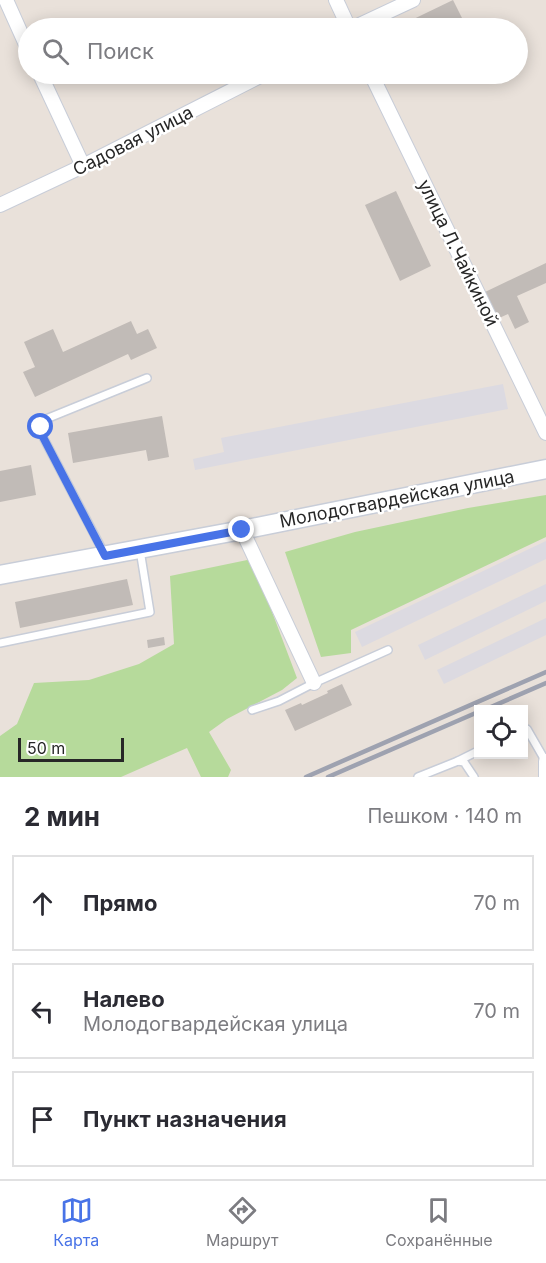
<!DOCTYPE html>
<html lang="ru">
<meta charset="utf-8">
<style>
:root{--surface:#fff;--page:#f7f7f7;--text:#2b2b33;--muted:#7c7c81;--line:#e1e1e2;--accent:#4873e7}
body{margin:0;font-family:Inter,sans-serif;background:var(--page);color:var(--text)}
.controls{position:absolute;right:18px;bottom:18px;display:grid;overflow:hidden;border-radius:0px;box-shadow:0 3px 15px #0003}
.controls button{width:54px;height:54px;display:grid;place-items:center;padding:0;border:0;border-bottom:2px solid var(--line);background:var(--surface);color:var(--text);font:30px sans-serif}
.scale{position:absolute;left:18px;bottom:15px;width:106px;box-sizing:border-box;padding-left:6px;border:3px solid #272727;border-top:0;font-size:16px;line-height:21px;white-space:nowrap;color:#272727;-webkit-text-stroke:4px #fff;paint-order:stroke}
.stop{position:absolute;width:18px;height:18px;margin:-14px;border:4px solid #4873e7;border-radius:50%;background:#fff}
.stop.end{background:#4873e7;border-color:#fff;box-shadow:0 2px 6px #0008}
.list{margin:0;padding:0;list-style:none}
h2{display:flex;justify-content:space-between;align-items:center;height:78px;margin:0;padding:0 24px;font-size:26px}
h2 small{font-size:20px;font-weight:400;color:var(--muted)}
.list li{display:grid;grid-template-columns:39px 1fr auto;gap:18px;align-items:center;box-sizing:border-box;height:96px;margin:0 12px 12px;padding:0 12px;border:2px solid var(--line);border-radius:0px}
.list b{display:block;font-size:22px;white-space:nowrap}
.list p{margin:0;font-size:20px;white-space:nowrap;color:var(--muted)}
.list em{font-size:20px;font-style:normal;color:var(--muted)}
.icon{flex:none;width:33px;height:33px;fill:none;stroke:currentColor;stroke-width:2;stroke-linecap:round;stroke-linejoin:round}
.map{position:relative;flex:none;width:546px;height:777px;overflow:hidden}
.search{position:absolute;background:var(--surface);box-shadow:0 3px 15px #0003;left:18px;right:18px;top:18px;height:66px;display:flex;align-items:center;gap:15px;box-sizing:border-box;padding:0 21px;border-radius:33px;color:var(--muted);font-size:22px}
.sheet{height:402px;background:var(--surface)}
nav{display:flex;justify-content:space-around;align-items:center;box-sizing:border-box;height:84px;border-top:2px solid var(--line);background:var(--surface);font-size:16px;color:var(--muted)}
nav a{display:grid;justify-items:center;gap:3px}
nav .on{color:var(--accent)}
.map>svg:first-child{display:block}
.industrial{fill:#dcdae1}
.green{fill:#b6da9b}
.building{fill:#c1bbb7}
.lines{fill:none;stroke-linecap:round;stroke-linejoin:round}
.service-casing{stroke:#c8cdd8;stroke-width:10}
.minor-casing{stroke:#c8cdd8;stroke-width:16}
.tertiary-casing{stroke:#c8cdd8;stroke-width:21}
.service{stroke:#fff;stroke-width:7}
.minor{stroke:#fff;stroke-width:14}
.tertiary{stroke:#fff;stroke-width:18}
.rail{stroke:#9ea2b0;stroke-width:4.5}
.route{stroke:#4873e7;stroke-width:8}
.labels{text-anchor:middle;stroke-width:5;stroke-linejoin:round;paint-order:stroke}
.street-label{font-size:18px;fill:#272727;stroke:#fff}
</style>
<div class="map">
<svg width="546" height="777" viewBox="0 0 546 777">
<rect width="100%" height="100%" fill="#e9e1da"/>
<g class="industrial">
<polygon points="503,384 508,409 195,470 193,459 224,452 221,438"/>
<polygon points="546,541 546,559 362,647 355,632"/>
<polygon points="546,584 546,601 425,660 418,645"/>
<polygon points="546,618 546,635 444,684 437,670"/>
</g>
<g class="green">
<polygon points="546,495 546,537 351,630 351,653 321,657 285,552 355,532 468,508"/>
<polygon points="252,559 297,678 282,690 227,719 209,732 231,770 228,777 201,777 187,748 121,777 0,777 0,736 17,724 34,683 89,680 139,664 174,644 170,576"/>
</g>
<g class="building">
<polygon points="453,0 467,28 395,28"/>
<polygon points="396,191 431,266 400,281 365,205"/>
<polygon points="546,263 546,283 517,296 529,322 515,329 508,314 497,319 485,292"/>
<polygon points="131,321 137,334 148,329 157,348 131,360 128,354 35,397 23,372 35,367 24,342 53,329 63,352"/>
<polygon points="162,416 169,457 148,461 146,450 73,463 68,433"/>
<polygon points="31,465 36,495 0,502 0,471"/>
<polygon points="127,579 133,605 20,628 15,602"/>
<polygon points="164,637 165,645 148,648 147,640"/>
<polygon points="342,684 352,705 295,731 285,710 301,703 302,705 328,693 327,691"/>
</g>
<g class="lines">
<defs>
<g id="service">
<polyline points="105,555 43,437 41,427 46,419 147,378"/>
<polyline points="0,643 150,612 140,550"/>
<polyline points="252,710 279,701 314,683 388,650"/>
<polyline points="524,729 527,729 546,762"/>
<polyline points="458,761 478,751"/>
<polyline points="418,777 458,761 464,762 474,777"/>
</g>
<g id="minor">
<polyline points="6,0 28,49"/>
<polyline points="336,0 349,28"/>
<polyline points="353,28 413,0"/>
<polyline points="40,74 83,166"/>
<polyline points="371,74 546,433"/>
<polyline points="0,205 83,166 264,74"/>
<polyline points="242,530 314,683"/>
<polyline points="546,777 546,761"/>
</g>
<polyline id="tertiary" points="0,575 242,530 546,469"/>
</defs>
<use href="#service" class="service-casing"/>
<use href="#minor" class="minor-casing"/>
<use href="#tertiary" class="tertiary-casing"/>
<use href="#service" class="service"/>
<use href="#minor" class="minor"/>
<use href="#tertiary" class="tertiary"/>
<g class="rail">
<polyline points="484,710 546,683"/>
<polyline points="306,777 546,672"/>
<polyline points="328,777 478,712"/>
</g>
</g>
<g class="lines">
<polyline class="route" points="41,427 43,437 105,556 242,530"/>
</g>
<g class="labels">
<g class="street-label">
<text transform="translate(133 141) rotate(-27)" y="6">Садовая улица</text>
<text transform="translate(458 253) rotate(64)" y="6">улица Л.Чайкиной</text>
<text transform="translate(397 499) rotate(-11)" y="6">Молодогвардейская улица</text>
</g>
</g>
</svg>
<div class="controls">
<button><svg class="icon" aria-label="locate" viewBox="0 0 24 24"><circle cx="12" cy="12" r="6"/><path d="M12 2v4M12 18v4M2 12h4M18 12h4"/></svg></button>
</div>
<div class="scale">50 m</div>
<div class="stop" style="left:41px;top:427px"></div>
<div class="stop end" style="left:242px;top:530px"></div>
<div class="search"><svg class="icon" aria-label="search" viewBox="0 0 24 24"><circle cx="10" cy="10" r="6"/><path d="M15 15l6 6"/></svg>Поиск</div>
</div>
<section class="sheet">
<h2>2 мин<small>Пешком · 140 m</small></h2>
<ul class="list">
<li><svg class="icon" aria-label="ahead" viewBox="0 0 24 24"><path d="M12 20V5M6 11l6-6 6 6"/></svg><div><b>Прямо</b></div><em>70 m</em></li>
<li><svg class="icon" aria-label="left" viewBox="0 0 24 24"><path d="M17 20v-9H6M10 6l-5 5 5 5"/></svg><div><b>Налево</b><p>Молодогвардейская улица</p></div><em>70 m</em></li>
<li><svg class="icon" aria-label="arrive" viewBox="0 0 24 24"><path d="M6 21V4h12l-3 4 3 4H6"/></svg><div><b>Пункт назначения</b></div></li>
</ul>
</section>
<nav>
<a class="on"><svg class="icon" aria-label="map" viewBox="0 0 24 24"><path d="M3 6l6-2 6 2 6-2v14l-6 2-6-2-6 2zM9 4v14M15 6v14"/></svg>Карта</a>
<a><svg class="icon" aria-label="directions" viewBox="0 0 24 24"><path d="M12 3l9 9-9 9-9-9zM9 14v-3h6M13 9l2 2-2 2"/></svg>Маршрут</a>
<a><svg class="icon" aria-label="saved" viewBox="0 0 24 24"><path d="M7 4h10v16l-5-4-5 4z"/></svg>Сохранённые</a>
</nav>
